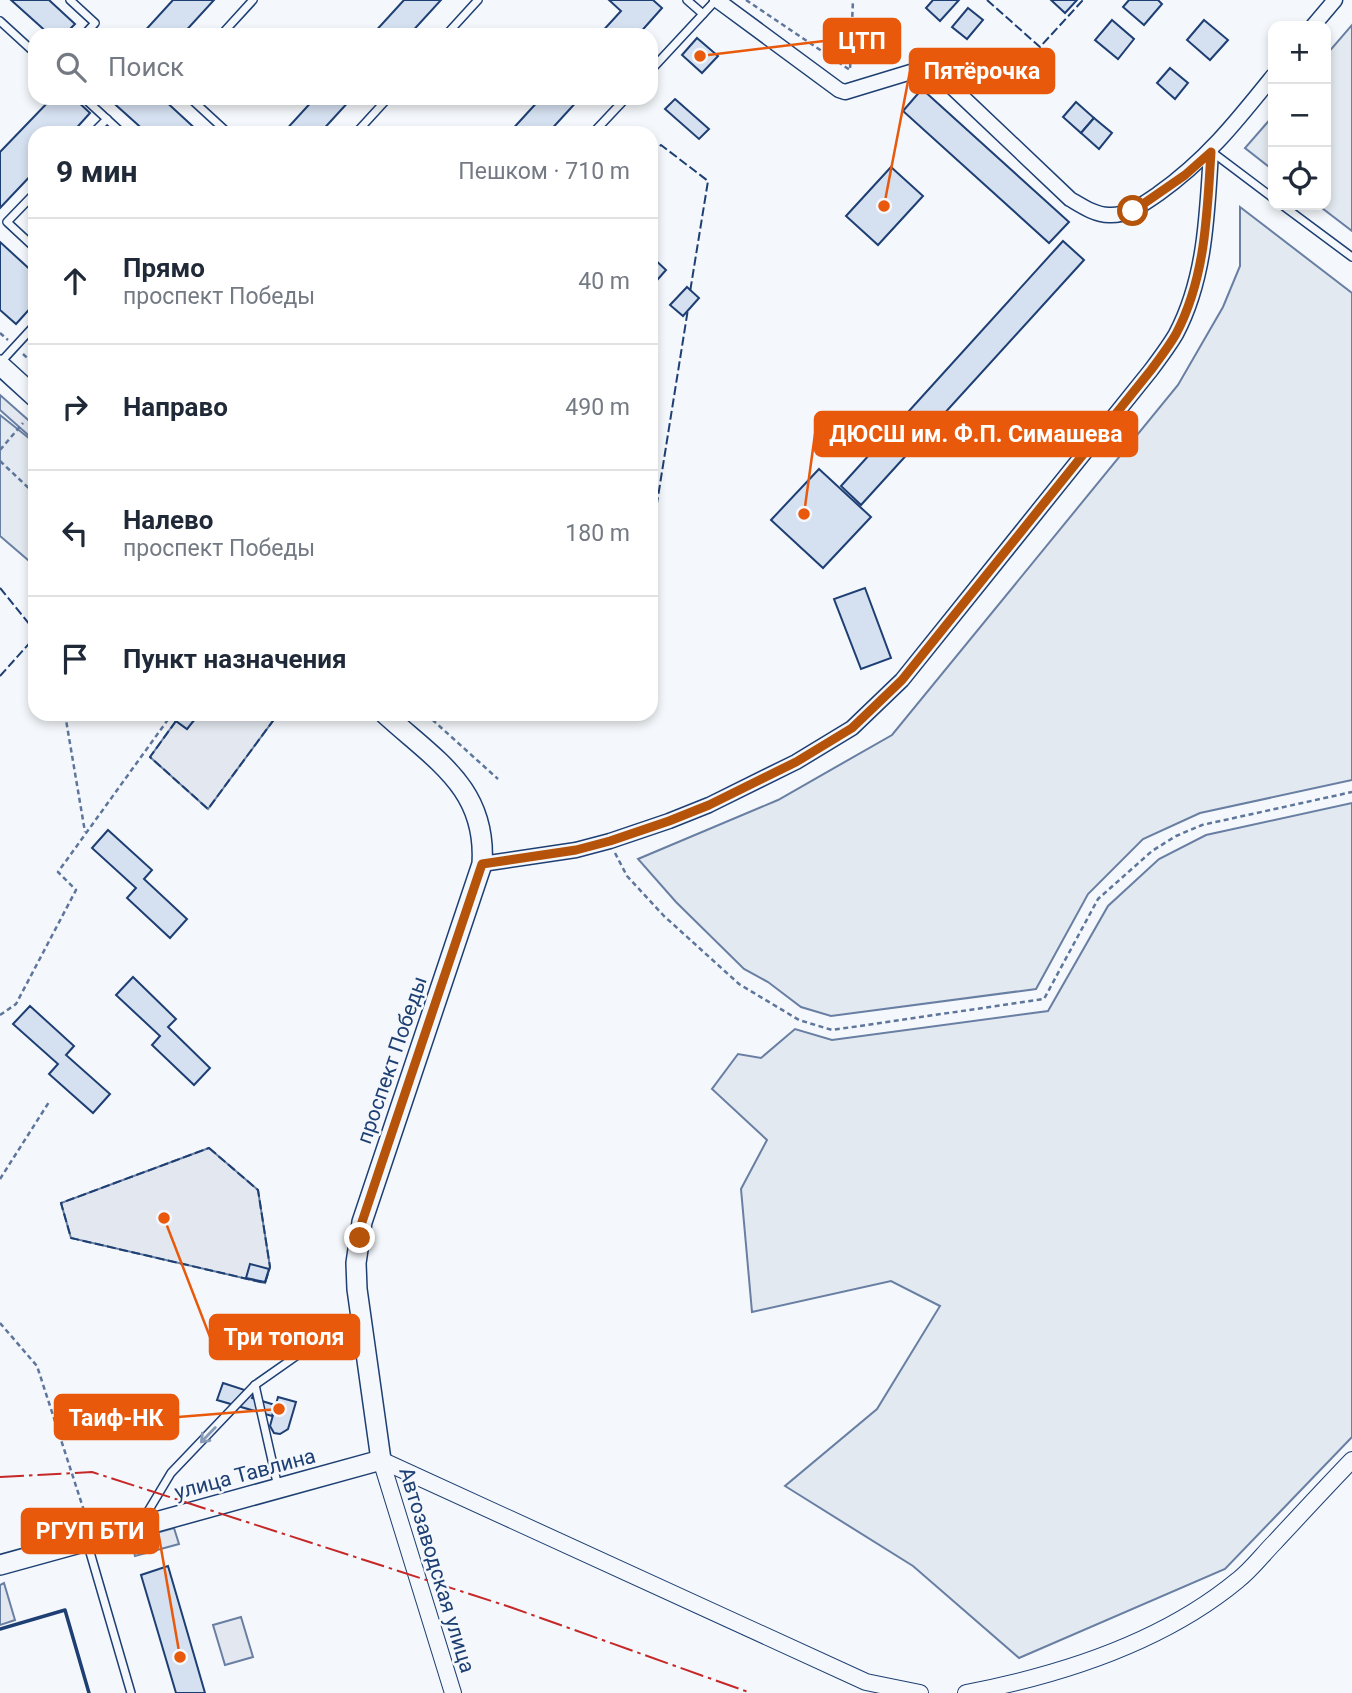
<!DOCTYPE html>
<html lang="ru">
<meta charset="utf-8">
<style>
:root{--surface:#fff;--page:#f2f2f3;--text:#1f2937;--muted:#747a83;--line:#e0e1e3}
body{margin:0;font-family:Roboto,sans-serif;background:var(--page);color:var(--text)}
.controls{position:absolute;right:21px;top:21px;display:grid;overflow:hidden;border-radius:14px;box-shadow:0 4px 10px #0003}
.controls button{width:63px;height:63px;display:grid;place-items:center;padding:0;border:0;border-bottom:2px solid var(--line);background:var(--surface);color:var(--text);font:35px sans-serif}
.stop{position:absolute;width:21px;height:21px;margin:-16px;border:5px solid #b45309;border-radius:50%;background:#fff}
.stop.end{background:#b45309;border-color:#fff;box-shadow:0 2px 7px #0008}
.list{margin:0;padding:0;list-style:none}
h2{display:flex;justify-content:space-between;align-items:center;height:91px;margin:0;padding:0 28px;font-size:30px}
h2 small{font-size:23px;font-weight:400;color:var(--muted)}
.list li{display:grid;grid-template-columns:46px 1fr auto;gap:21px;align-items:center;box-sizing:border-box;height:126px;padding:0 28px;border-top:2px solid var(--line)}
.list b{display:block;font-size:26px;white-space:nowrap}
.list p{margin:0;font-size:23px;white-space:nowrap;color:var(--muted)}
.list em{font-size:23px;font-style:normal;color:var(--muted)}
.icon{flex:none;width:38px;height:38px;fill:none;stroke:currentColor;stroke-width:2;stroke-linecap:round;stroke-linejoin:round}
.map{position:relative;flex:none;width:1352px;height:1693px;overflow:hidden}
.search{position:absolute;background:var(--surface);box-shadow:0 4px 10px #0003;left:28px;top:28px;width:630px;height:77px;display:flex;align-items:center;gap:18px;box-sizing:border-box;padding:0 24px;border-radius:21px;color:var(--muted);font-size:26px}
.panel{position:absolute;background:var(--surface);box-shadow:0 4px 10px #0003;left:28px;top:126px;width:630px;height:595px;border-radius:21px}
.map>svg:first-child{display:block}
.green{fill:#e3e9f0;stroke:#687fa3;stroke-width:2}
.parking{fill:#e3e8f0;stroke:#687fa3;stroke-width:2}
.building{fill:#d5e0f0;stroke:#1d3f73;stroke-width:2}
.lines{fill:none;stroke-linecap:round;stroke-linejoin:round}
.service-casing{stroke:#1d3f73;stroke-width:10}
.minor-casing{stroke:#1d3f73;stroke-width:17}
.tertiary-casing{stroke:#1d3f73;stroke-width:18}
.secondary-casing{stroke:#1d3f73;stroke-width:22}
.path{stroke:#5e769c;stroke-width:2.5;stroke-dasharray:5 3.5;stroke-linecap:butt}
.service{stroke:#f4f7fb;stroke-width:7}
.minor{stroke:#f4f7fb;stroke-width:14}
.tertiary{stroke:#f4f7fb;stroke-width:16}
.secondary{stroke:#f4f7fb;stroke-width:19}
.fence{stroke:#1d3f73;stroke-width:2;stroke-dasharray:9 3.5;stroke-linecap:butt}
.wall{stroke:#1d3f73;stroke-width:3.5}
.power{stroke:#c62828;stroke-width:2;stroke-dasharray:24 5 3.5 5;stroke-linecap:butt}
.oneway{stroke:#889bb7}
.route{stroke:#b45309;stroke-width:9}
.labels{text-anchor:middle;stroke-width:5;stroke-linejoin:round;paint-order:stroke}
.street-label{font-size:21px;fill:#1d3f73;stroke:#f4f7fb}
.leader{fill:none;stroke:#e8590c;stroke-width:2.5}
.callout-dot{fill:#e8590c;stroke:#f4f7fb;stroke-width:2.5}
.callout{fill:#e8590c;stroke:#e8590c;stroke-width:2.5}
.callout-label{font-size:23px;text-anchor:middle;font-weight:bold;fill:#fff}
</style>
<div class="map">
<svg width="1352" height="1693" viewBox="0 0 1352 1693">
<rect width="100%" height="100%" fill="#f4f7fb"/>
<g class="green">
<polygon points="1352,25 1352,231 1318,205 1326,205 1326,55"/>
<polygon points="1273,116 1273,170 1245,148"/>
<polygon points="1240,207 1352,293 1352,780 1200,813 1143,839 1088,894 1036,989 831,1016 801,1007 768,982 744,969 676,902 638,859 778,800 892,735 1178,385 1223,307 1240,266"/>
<polygon points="0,415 35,443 35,566 0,536"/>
<polygon points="1352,803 1352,1437 1225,1569 1019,1658 913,1566 785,1486 877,1409 940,1306 891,1281 752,1312 741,1189 767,1140 712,1089 738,1054 761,1058 795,1029 832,1040 1048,1011 1108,906 1159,859 1206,835"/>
</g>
<g class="parking">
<polygon points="0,395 35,426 35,441 0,410"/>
<polygon points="194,714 278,714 208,809 150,757 176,721 187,729 197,717"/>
<polygon points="209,1148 258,1190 270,1267 265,1283 71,1238 61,1203"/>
<polygon points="174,1528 179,1544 135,1556 131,1540"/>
<polygon points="4,1583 15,1620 0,1625 0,1585"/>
<polygon points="241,1617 253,1657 225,1665 213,1625"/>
</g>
<g class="building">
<polygon points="11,0 49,0 75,24 64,35 50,35"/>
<polygon points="173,0 214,0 182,35 141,35"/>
<polygon points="404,0 441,0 409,35 372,35"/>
<polygon points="609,0 653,0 662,8 638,35 599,35 621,11"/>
<polygon points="933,0 959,0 940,21 926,8"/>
<polygon points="1051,0 1077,0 1065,13"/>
<polygon points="1129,0 1158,0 1162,4 1144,25 1123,7"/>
<polygon points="968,8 983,20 967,39 952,27"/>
<polygon points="1112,20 1134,39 1118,59 1095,40"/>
<polygon points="1204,20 1228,40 1210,60 1187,40"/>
<polygon points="697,38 718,56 702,73 682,55"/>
<polygon points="1170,68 1188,83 1175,99 1157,83"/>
<polygon points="922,89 1069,222 1049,243 903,111"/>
<polygon points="52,98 74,98 90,113 72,133 35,133 35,171 0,208 0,152"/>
<polygon points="108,98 162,98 199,132 147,133"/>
<polygon points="315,98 352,98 320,133 283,133"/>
<polygon points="541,98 580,98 548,133 509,133"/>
<polygon points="675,99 709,129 699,139 665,109"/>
<polygon points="1076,102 1094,118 1081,133 1063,117"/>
<polygon points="1094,118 1112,133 1099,149 1081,133"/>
<polygon points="891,167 923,196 878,245 846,216"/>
<polygon points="1063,241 1084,260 861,505 841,486"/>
<polygon points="0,242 35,274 35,303 16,324 0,310"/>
<polygon points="651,256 666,270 651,287"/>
<polygon points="687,287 699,298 683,316 670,305"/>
<polygon points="819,469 871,517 823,568 771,520"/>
<polygon points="865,588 891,658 861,669 834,599"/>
<polygon points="182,714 194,714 197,716 187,729 176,721"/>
<polygon points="108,830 152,870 144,879 187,919 170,938 127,898 136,888 92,848"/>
<polygon points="133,977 176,1019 168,1027 210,1068 194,1085 152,1045 160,1036 116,995"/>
<polygon points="30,1006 74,1046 66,1055 110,1094 93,1113 49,1074 58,1064 13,1024"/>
<polygon points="250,1264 269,1269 265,1282 246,1278"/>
<polygon points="223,1383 254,1393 252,1398 275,1405 272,1416 217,1400"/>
<polygon points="278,1397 296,1402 288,1429 280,1434 274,1433 270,1426"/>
<polygon points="168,1566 194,1655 205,1693 176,1693 141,1575"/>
</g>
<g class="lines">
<defs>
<g id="service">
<polyline points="70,0 95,23 84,35"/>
<polyline points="687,0 703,14"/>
<polyline points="0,21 35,53"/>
<polyline points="221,35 253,0"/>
<polyline points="446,35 478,0"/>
<polyline points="651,70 716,0"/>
<polyline points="84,98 122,133"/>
<polyline points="190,98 228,133"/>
<polyline points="93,133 107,119"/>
<polyline points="356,133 388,98"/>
<polyline points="593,133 626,98"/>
<polyline points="1212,152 1273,198"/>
<polyline points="35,193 7,222 35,248"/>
<polyline points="1282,205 1352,257"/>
<polyline points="0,363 35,325"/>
<polyline points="255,1385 278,1487"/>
<polyline points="141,1523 171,1473 255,1385 302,1352 322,1343 361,1332"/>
<polyline points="87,1542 131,1693"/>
</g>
<g id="minor">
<path d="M717 0 839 90 845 92 924 68 933 69 1070 199C1082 206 1095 215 1109 215 1128 216 1143 204 1158 194 1206 160 1236 122 1273 76"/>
<polyline points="1313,26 1335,0"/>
<path d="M482 864 576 850 610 841 669 821 709 805 796 762 852 728 902 680 1151 370C1160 358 1169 346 1176 334 1206 277 1207 213 1211 152"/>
</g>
<g id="tertiary">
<polyline points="381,1460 866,1682 920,1693"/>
<polyline points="381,1460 453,1693"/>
<path d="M966 1693C1061 1675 1162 1643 1238 1580 1252 1569 1263 1554 1275 1542 1301 1514 1326 1487 1352 1460"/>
</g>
<g id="secondary">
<polyline points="0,365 35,397"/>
<path d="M0 1565 381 1460 357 1289 356 1263 362 1222 482 864C487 788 435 760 385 714"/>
</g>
</defs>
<use href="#service" class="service-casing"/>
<use href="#minor" class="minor-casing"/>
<use href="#tertiary" class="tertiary-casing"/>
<use href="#secondary" class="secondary-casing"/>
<g class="path">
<polyline points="746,0 850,70 853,0"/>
<polyline points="0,333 8,340"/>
<polyline points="23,354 35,365"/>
<polyline points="0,450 23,423"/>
<polyline points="0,461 35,494"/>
<polyline points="65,714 85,832"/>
<polyline points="426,714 498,779"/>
<polyline points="615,853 627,876 664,916 739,984 799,1020 832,1030 1044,999 1098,899 1152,851 1176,836 1202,825 1352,792"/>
<polyline points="0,1015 16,1004 76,890 58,872 172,714"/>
<polyline points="0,1179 49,1102"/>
<polyline points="0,1323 37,1366 88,1523"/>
</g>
<use href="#service" class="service"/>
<use href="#minor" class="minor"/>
<use href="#tertiary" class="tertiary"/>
<use href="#secondary" class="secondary"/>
<g class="fence">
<polyline points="987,0 1040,47 1083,0"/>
<polyline points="651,155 661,145 708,181 690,292"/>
<polyline points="651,530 653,528 688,309"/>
<polyline points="0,588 35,631"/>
<polyline points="0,676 35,637"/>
<polyline points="176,721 150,757 208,809 278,714"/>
<polygon points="209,1148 258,1190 270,1267 265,1283 71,1238 61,1203"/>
</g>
<polyline class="wall" points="0,1629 65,1610 89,1693"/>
<polyline class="power" points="0,1477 92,1472 510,1607 751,1693"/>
</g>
<defs><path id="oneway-shaft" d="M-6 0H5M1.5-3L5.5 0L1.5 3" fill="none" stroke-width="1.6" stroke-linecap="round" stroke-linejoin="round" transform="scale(1.75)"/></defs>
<use class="oneway" href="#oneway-shaft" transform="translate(208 1435) rotate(134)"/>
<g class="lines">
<path class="route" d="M360 1238 362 1222 381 1165 482 864 576 850 610 841 669 821 709 805 796 762 852 728 902 680 1151 370C1160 358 1169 346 1176 334 1206 277 1207 213 1211 152L1185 175 1133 211"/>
</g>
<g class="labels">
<g class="street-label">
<text transform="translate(392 1060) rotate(-71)" y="7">проспект Победы</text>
<text transform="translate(245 1474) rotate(-15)" y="7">улица Тавлина</text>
<text transform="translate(437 1570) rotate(73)" y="7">Автозаводская улица</text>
</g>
</g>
<path class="leader" d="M700 56L824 41M884 206L910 71M804 514L815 434M164 1218L210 1337M279 1409L178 1417M180 1657L158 1531"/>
<g class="callout-dot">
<circle cx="700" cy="56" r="7"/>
<circle cx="884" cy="206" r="7"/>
<circle cx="804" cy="514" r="7"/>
<circle cx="164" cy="1218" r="7"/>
<circle cx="279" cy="1409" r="7"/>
<circle cx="180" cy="1657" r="7"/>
</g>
<g class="callout">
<rect x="824" y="19" width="76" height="44" rx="7"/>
<rect x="910" y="49" width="144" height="44" rx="7"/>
<rect x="815" y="412" width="322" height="44" rx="7"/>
<rect x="210" y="1315" width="149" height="44" rx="7"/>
<rect x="55" y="1395" width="123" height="44" rx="7"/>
<rect x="22" y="1509" width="136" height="44" rx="7"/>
</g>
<g class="callout-label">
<text x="862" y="49">ЦТП</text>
<text x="982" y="79">Пятёрочка</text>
<text x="976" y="442">ДЮСШ им. Ф.П. Симашева</text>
<text x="284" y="1345">Три тополя</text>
<text x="116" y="1426">Таиф-НК</text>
<text x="90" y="1539">РГУП БТИ</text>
</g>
</svg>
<div class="controls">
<button>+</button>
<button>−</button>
<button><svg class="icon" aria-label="locate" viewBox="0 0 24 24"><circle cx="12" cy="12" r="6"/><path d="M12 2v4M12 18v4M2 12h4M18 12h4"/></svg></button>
</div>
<div class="stop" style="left:1133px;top:211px"></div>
<div class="stop end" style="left:360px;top:1238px"></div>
<div class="search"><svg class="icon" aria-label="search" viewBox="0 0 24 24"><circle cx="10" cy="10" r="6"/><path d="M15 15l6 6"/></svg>Поиск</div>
<section class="panel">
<h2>9 мин<small>Пешком · 710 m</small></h2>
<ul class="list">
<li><svg class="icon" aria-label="ahead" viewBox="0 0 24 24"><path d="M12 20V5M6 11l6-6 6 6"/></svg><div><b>Прямо</b><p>проспект Победы</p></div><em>40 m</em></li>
<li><svg class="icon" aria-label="right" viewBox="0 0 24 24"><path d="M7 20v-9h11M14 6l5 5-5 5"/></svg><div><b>Направо</b></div><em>490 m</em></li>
<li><svg class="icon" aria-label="left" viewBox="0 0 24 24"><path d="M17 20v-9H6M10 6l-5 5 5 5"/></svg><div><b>Налево</b><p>проспект Победы</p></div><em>180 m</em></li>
<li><svg class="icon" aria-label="arrive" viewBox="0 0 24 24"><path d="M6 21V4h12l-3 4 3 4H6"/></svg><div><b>Пункт назначения</b></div></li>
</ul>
</section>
</div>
